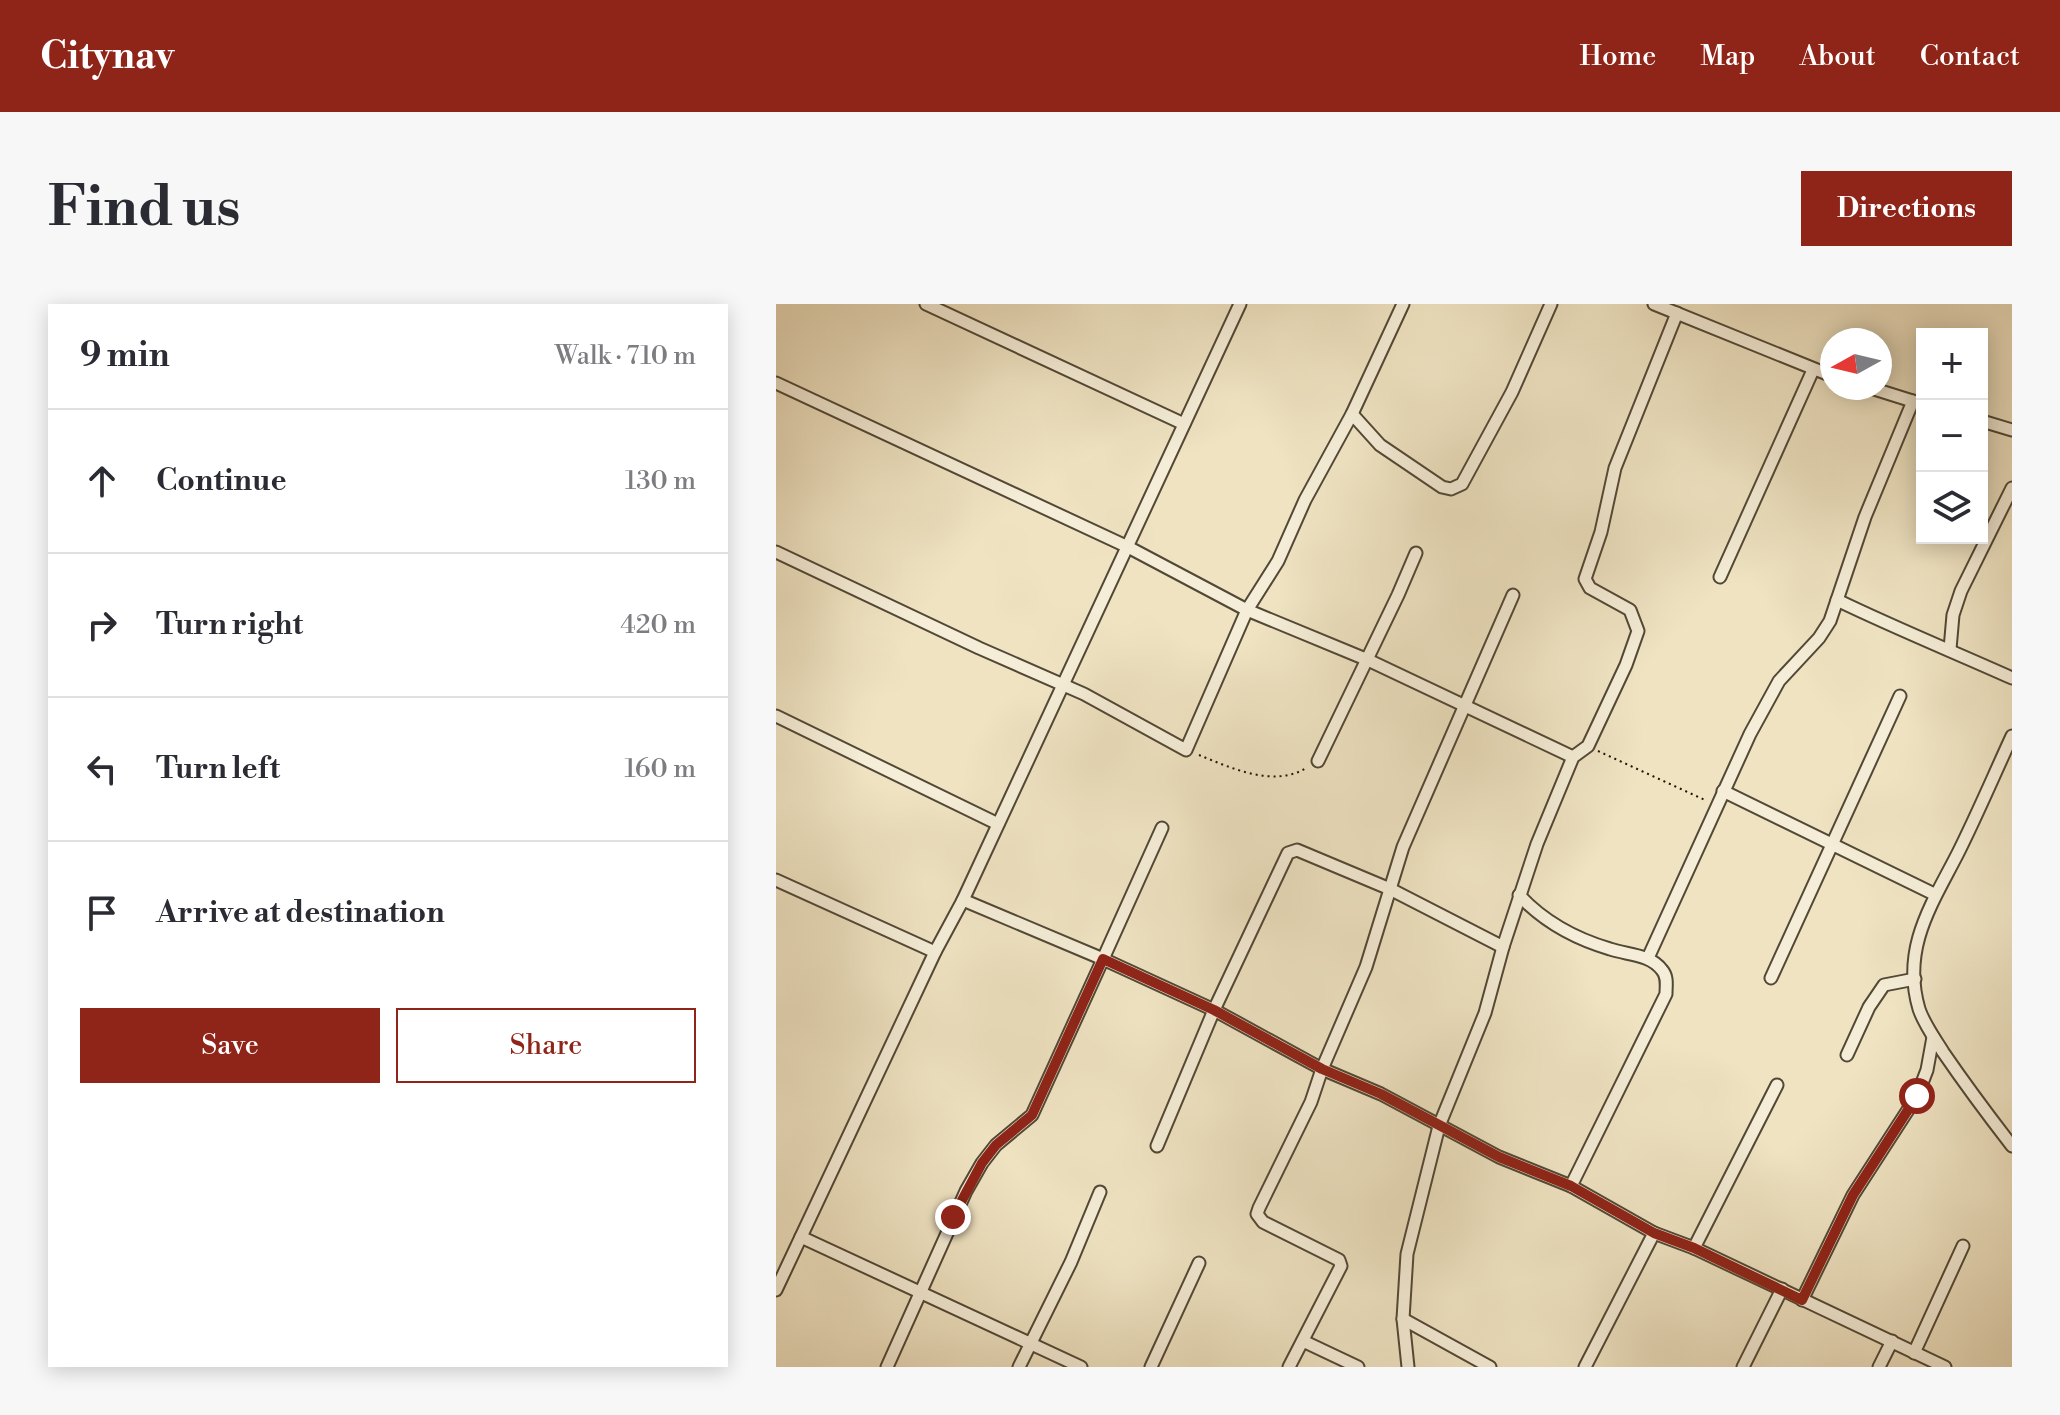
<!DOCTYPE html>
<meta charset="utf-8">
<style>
:root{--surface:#fff;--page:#f7f7f7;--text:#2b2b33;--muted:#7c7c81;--line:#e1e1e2;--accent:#8f2418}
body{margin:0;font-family:"Libre Bodoni",serif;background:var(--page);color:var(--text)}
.controls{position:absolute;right:24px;top:24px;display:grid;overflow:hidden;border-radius:0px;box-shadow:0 4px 20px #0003}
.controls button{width:72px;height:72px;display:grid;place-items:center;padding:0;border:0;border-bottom:2px solid var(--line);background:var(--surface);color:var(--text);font:40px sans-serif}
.compass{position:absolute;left:1044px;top:24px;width:72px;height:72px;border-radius:50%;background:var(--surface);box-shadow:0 4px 20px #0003;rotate:262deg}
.stop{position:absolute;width:24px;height:24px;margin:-18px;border:6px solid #8f2418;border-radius:50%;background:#fff}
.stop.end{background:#8f2418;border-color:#fff;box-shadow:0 2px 8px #0008}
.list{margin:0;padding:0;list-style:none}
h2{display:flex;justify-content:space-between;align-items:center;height:104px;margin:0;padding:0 32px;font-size:34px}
h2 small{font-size:26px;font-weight:400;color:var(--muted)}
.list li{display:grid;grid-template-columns:52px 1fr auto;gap:24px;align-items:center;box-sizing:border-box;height:144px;padding:0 32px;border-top:2px solid var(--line)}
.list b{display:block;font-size:30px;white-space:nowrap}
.list em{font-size:26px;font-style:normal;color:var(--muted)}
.actions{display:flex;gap:16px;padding:24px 32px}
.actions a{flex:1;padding:18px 0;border:2px solid var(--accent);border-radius:0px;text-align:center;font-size:28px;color:var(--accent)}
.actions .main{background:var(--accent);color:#fff}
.icon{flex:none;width:44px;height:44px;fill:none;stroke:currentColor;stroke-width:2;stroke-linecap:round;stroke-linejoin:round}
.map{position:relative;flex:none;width:1236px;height:1063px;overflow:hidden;border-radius:0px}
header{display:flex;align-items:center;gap:48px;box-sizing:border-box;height:112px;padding:0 40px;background:var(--accent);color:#fff}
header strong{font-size:38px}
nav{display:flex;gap:44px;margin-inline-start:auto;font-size:28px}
.intro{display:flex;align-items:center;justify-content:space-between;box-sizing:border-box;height:192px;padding:0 48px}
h1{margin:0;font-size:56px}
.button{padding:20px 36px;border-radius:0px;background:var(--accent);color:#fff;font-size:28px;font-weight:700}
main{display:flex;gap:48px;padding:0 48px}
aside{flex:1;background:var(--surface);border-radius:0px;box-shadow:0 4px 20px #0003}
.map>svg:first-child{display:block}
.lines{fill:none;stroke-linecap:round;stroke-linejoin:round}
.minor-casing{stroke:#524836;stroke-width:15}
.path{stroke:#1e1508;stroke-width:2;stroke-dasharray:2 4;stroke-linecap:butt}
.minor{stroke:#f5edd7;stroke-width:11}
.route{stroke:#8f2418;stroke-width:10}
</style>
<header>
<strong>Citynav</strong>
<nav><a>Home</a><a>Map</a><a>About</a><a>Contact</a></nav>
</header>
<div class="intro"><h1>Find us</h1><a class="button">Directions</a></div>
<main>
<aside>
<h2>9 min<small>Walk · 710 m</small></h2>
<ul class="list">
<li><svg class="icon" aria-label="ahead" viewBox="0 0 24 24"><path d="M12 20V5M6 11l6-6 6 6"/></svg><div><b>Continue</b></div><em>130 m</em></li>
<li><svg class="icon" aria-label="right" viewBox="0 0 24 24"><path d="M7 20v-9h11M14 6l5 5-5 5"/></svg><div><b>Turn right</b></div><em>420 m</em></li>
<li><svg class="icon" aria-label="left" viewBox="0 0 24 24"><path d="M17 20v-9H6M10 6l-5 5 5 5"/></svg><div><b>Turn left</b></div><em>160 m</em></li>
<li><svg class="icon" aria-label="arrive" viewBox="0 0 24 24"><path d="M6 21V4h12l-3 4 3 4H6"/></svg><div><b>Arrive at destination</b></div></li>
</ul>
<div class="actions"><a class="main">Save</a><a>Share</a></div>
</aside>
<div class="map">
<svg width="1236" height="1063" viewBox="0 0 1236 1063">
<rect width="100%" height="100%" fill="#efe3c2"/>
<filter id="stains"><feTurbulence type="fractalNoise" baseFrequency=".0025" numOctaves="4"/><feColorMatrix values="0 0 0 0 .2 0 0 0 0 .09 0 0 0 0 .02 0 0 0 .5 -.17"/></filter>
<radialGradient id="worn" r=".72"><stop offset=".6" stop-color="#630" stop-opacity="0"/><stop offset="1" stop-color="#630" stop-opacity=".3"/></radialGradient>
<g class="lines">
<defs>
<g id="minor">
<polyline points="150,0 408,120"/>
<polyline points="878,0 1056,72"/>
<polyline points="0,79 352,243 471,306 592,356 797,453"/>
<polyline points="1095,84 1146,100"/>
<polyline points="576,110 604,141 666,183 675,185 686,180 736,88 775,0"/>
<polyline points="1206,117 1236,126"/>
<polyline points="0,248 203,344 308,390 410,446 471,306 502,257 529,196 576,110 627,0"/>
<polyline points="944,273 1037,66"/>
<path d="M1061 296C1119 324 1178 348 1236 374"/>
<polyline points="1174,345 1177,311 1185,287 1236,184"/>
<polyline points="0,412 222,520"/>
<path d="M1236 432C1218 471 1201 511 1182 549 1156 600 1125 644 1143 705 1148 720 1159 735 1167 748 1189 780 1212 811 1236 842"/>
<polyline points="542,457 622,291 640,249"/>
<polyline points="947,487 1158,590"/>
<polyline points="0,576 159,648"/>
<path d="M743 591C767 617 800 635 834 645 852 651 874 650 886 666 892 673 890 681 890 690L795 882"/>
<polyline points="187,596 327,655 386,524"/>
<polyline points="872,654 974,430 1003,377 1043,334 1054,317 1089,213 1137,97"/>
<polyline points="995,674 1124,392"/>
<polyline points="1071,751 1093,703 1108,681 1139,675"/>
<polyline points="381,842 438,706 512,549 521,546 614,585 727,643"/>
<polyline points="25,933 305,1063"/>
<polyline points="918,944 1001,781"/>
<polyline points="0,986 159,648 187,596 464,0"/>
<polyline points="1026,996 1077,891 1141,792 1151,766 1157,733"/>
<polyline points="627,1015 714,1063"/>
<polyline points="527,1037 582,1063"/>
<polyline points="1138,1049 1187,942"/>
<polyline points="111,1063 190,887 206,859 220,841 256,811 327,655 438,706 546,765 605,790 723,853 795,882 878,929 918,944 1169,1063"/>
<polyline points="243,1063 295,958 324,888"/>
<polyline points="375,1063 423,959"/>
<polyline points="513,1063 565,962 563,956 487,918 481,910 483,904 535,798 546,765 590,663 627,543 737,291"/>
<polyline points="632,1063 627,1015 631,950 663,822 709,709 727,643 761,540 797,453 812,442 850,361 862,327 854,306 814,284 809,275 825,228 839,164 901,9"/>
<polyline points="809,1063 878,929"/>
<polyline points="967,1063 1006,985"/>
<polyline points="1103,1063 1116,1037"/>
</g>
</defs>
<use href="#minor" class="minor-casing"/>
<g class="path">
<polyline points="822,447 929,496"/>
<path d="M423 451C455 464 498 484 530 464"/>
</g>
<use href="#minor" class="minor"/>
</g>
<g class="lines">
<polyline class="route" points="177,913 206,859 220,841 256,811 327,655 438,706 546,765 605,790 723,853 795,882 878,929 918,944 1026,996 1077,891 1141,792"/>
</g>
<rect width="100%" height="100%" filter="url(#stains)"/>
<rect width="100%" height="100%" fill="url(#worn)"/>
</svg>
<div class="controls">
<button>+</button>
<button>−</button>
<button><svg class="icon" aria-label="layers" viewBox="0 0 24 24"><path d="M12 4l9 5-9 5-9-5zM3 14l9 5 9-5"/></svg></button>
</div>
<svg class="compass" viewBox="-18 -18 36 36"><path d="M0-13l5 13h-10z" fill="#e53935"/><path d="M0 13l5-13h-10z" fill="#7c7c81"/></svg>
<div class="stop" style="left:1141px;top:792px"></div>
<div class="stop end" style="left:177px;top:913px"></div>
</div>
</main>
